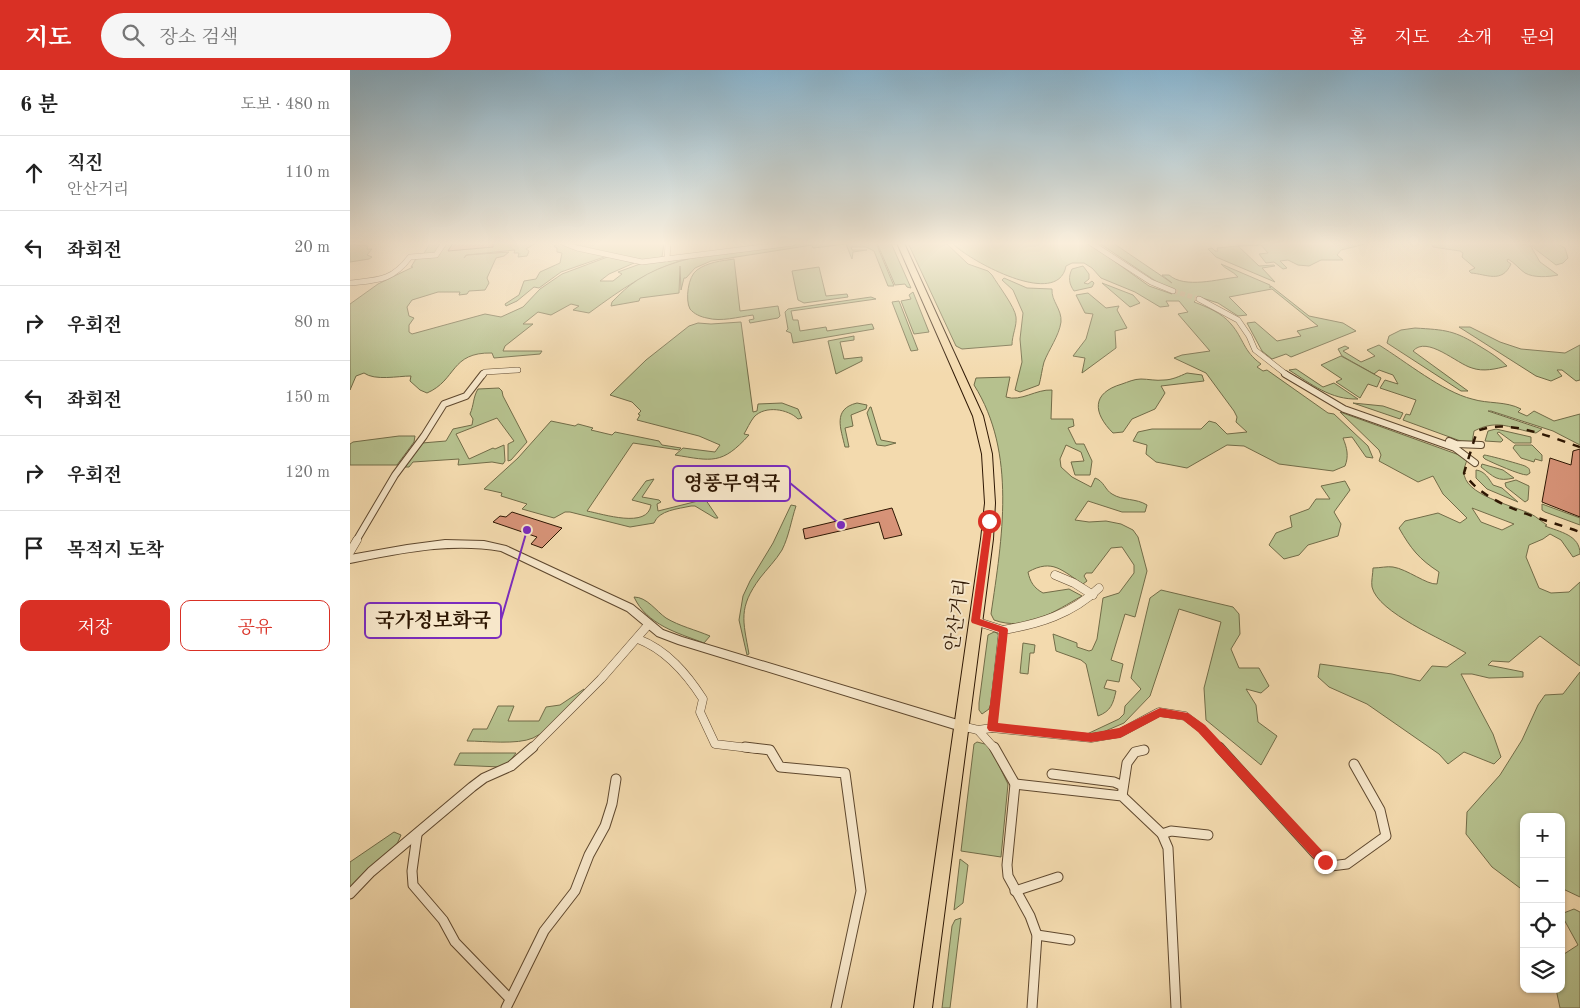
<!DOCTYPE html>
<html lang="ko">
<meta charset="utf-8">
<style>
:root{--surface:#fff;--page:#f6f6f6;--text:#222;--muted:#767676;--line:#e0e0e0;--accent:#d93025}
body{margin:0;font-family:"Old Standard TT","Noto Serif KR",serif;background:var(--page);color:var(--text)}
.controls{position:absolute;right:15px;bottom:15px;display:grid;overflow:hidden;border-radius:10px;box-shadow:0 1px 4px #0004}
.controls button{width:45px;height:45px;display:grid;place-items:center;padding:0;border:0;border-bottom:1px solid var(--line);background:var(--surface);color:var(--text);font:25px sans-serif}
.stop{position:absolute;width:15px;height:15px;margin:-11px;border:4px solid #d93025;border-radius:50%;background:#fff}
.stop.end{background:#d93025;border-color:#fff;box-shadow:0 1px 5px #0008}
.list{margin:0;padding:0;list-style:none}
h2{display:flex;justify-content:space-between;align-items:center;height:65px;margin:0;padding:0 20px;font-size:21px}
h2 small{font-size:16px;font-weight:400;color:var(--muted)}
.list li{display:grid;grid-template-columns:32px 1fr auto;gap:15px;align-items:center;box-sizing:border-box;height:75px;padding:0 20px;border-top:1px solid var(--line)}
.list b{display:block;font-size:19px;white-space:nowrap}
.list p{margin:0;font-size:16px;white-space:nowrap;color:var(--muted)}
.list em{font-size:16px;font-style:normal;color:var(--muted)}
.actions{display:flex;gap:10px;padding:15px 20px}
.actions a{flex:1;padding:11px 0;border:1px solid var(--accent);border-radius:10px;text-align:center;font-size:18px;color:var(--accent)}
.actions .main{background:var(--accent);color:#fff}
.icon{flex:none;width:28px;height:28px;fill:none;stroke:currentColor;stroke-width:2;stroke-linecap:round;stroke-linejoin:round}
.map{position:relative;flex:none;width:1230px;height:938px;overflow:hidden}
header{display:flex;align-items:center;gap:30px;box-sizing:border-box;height:70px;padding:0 25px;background:var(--accent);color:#fff}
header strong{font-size:24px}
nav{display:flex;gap:28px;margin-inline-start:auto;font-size:18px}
.search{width:350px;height:45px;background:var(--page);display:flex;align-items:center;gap:12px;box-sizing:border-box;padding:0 18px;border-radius:28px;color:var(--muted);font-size:19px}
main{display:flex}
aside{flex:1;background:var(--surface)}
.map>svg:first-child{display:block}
.green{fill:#b6c18e;stroke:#726c48;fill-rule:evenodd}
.building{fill:#d79378;stroke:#2e1703}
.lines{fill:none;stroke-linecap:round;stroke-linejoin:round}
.minor-tunnel{stroke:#ccb38c;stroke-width:5;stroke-dasharray:5 2.5;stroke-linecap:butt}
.minor-far3-casing{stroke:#5f482e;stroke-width:6}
.minor-far2-casing{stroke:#5f482e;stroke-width:8}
.minor-far1-casing{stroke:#5f482e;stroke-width:9}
.minor-casing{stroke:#5f482e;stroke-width:11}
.tertiary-casing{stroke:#5f482e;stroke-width:2}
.primary-casing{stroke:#2e1703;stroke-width:2}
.minor-far3{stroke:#f7e7ca;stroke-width:5}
.minor-far2{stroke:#f7e7ca;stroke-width:6}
.minor-far1{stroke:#f7e7ca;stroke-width:8}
.minor{stroke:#f7e7ca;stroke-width:9}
.tertiary{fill:#f7e7ca;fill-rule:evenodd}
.primary{fill:#f3daae;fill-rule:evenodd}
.rail{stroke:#2e1703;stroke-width:2.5;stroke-dasharray:8 8;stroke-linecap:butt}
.route{fill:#d93025}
.labels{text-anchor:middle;stroke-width:4;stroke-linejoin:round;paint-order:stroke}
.street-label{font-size:19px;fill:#2e1703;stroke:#f7e7ca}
.leader{fill:none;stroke:#7b2cbf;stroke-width:2}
.callout-dot{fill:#7b2cbf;stroke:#f7e7ca;stroke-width:2}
.callout{fill:#f7e7ca;stroke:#7b2cbf;stroke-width:2}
.callout-label{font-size:20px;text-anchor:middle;font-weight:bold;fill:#2e1703}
</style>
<header>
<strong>지도</strong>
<div class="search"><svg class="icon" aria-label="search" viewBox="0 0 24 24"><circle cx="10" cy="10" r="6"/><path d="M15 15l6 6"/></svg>장소 검색</div>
<nav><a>홈</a><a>지도</a><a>소개</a><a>문의</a></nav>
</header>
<main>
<aside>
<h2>6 분<small>도보 · 480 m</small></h2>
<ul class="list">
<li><svg class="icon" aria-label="ahead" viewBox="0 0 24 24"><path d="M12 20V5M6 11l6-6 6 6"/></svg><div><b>직진</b><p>안산거리</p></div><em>110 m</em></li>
<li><svg class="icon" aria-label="left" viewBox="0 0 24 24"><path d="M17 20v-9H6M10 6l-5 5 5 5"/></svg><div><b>좌회전</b></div><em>20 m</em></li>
<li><svg class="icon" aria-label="right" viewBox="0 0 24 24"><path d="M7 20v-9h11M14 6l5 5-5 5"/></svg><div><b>우회전</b></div><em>80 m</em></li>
<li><svg class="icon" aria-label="left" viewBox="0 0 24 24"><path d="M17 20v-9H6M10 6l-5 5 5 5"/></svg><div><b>좌회전</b></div><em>150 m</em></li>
<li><svg class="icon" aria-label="right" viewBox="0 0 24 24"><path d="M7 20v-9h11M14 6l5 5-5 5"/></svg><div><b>우회전</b></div><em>120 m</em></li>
<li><svg class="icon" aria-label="arrive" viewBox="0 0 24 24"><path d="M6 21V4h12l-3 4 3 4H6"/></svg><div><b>목적지 도착</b></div></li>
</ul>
<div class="actions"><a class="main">저장</a><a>공유</a></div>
</aside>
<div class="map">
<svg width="1230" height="938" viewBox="0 0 1230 938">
<rect width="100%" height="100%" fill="#f3daae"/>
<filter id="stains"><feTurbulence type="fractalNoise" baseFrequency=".004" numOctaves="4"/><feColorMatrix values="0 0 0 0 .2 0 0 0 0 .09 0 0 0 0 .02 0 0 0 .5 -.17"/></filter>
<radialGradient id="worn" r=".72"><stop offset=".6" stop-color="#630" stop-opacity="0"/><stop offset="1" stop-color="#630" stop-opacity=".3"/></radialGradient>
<g class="green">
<path d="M80 173H186L176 179 179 181 177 186 168 187 169 183H164L165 180 116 185 114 188 117 185 159 182 154 186 146 188 137 208 139 213 135 220 119 221 117 224 109 225 110 222H88L62 230 57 237 59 246 64 248 59 255V262L62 264 135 244 151 247 173 237 190 219 212 204 260 186 284 193 259 204 250 211H263L272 204 268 202 290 194 340 188C299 199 272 219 239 243L223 240 229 236 221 234 201 245 188 242 173 254H183L155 276 153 281H192L190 284 144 288 142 283C100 282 107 310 77 323L70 320 60 311 61 306C48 306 25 311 14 303L6 306 0 320V234L28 214 63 197H61L67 187H72Z"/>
<polygon points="208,173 220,178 257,186 211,202 189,218 184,217 167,231 156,236 155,234 169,225 174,211 186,209 190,202 210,193 212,183 207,182 207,178 204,176"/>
<polygon points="218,173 314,173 312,187 293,190 224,176"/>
<path d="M456 173H526L544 216H538L524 181 516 177H501L502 180H517L503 182 502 189 496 174 463 178 462 175 361 191 345 198 336 208H334L331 220 330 196 329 223 290 228 289 231 261 236 262 232C267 227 273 221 279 216 325 180 400 180 456 173Z"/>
<polygon points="527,173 541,173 561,218 557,217 555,214 545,215"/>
<path d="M558 173H596L618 194 638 201 642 205C648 215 665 237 666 247 667 256 662 265 662 275L612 279 606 276Z"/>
<path d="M602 173H734L743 176 799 216 822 224 825 220 810 214 749 173H763L822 213 812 205H819C835 219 868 209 888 207 883 201 875 199 871 194L920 215V218L921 216 959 246 993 253 1006 261 941 287 936 284 922 289 912 281 897 253 905 252 927 271 951 266 947 261 968 256 922 219 879 227 897 245 888 246 868 233 849 227 844 232C857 237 872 243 881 254 894 269 893 281 911 294L907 297 913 301 917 300 978 343 984 344 1018 376 1023 388 1016 387 1002 367 993 368C997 378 999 386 995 396L983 401 929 394 894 376 877 375 837 398 806 392 796 384 797 375 783 371 788 362 802 359H851L859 351 866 353 877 364 897 362 886 352 887 347 884 341 856 303 824 288 832 285 860 281 828 244 838 242 829 231H816L819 236 810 237 785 222 751 208 742 198 734 193H722L716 196C708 240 618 190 602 173Z"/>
<polygon points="886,173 1019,173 991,180 987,185 993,190 971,190 959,196 948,195 938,190 930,191 937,198 933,199 924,192 916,193 909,184 918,183 911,175 889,176"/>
<path d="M1081 173 1177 174 1176 173H1206L1215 178 1218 188 1213 193 1206 195 1180 175 1190 192 1208 205C1198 207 1184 208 1175 203 1169 199 1165 193 1158 189L1157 191 1161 194C1152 214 1136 204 1121 203L1119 201 1125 198 1112 187 1113 183 1110 181 1083 177Z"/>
<polygon points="0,174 18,176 17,179 22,179 17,185 22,187 19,189 0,192"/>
<polygon points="888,176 909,196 924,195 925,196 912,198 925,212 866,187 858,179 862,178 865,181 868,181 867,178"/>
<path d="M384 189 390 241 428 236 430 246 428 248 400 253 399 250 404 249 403 245C388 247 371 252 357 248 351 247 344 244 340 239 335 230 338 206 347 200 358 192 371 191 384 189Z"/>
<path d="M733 196 739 204V209L734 213 738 214 742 211 744 213 742 217 724 221C719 214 718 207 722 199Z"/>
<polygon points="469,197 476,226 497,224 498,227 454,233 448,230 442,201"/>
<path d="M654 208 677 218 702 219C701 231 712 239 711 252 709 266 699 279 694 292 692 299 691 308 689 315L670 322 665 320 672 292 670 269 673 243 663 220 652 210Z"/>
<polygon points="752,213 783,225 790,233 780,237"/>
<polygon points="563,222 579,262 564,264 551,231 561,229 559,225"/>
<polygon points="738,223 756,238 769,236 767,240 777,258 765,261 766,278 732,303 735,288 723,286 736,269 743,244 735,243 726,225"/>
<polygon points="521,227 526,229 441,241 443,250 448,250 450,261 476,257 477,261 522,254 524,259 443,273 441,263 436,261 438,259 435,242 438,239"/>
<polygon points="549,231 568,280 561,281 542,232"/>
<path d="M391 252 403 342 407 341 408 334 432 333 448 339 452 348 448 349C438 339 415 335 404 347 400 352 397 359 394 364L399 365C372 395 362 391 325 385L333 378 365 382 370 375 349 366 287 350 290 345 288 344 291 341 282 332 260 325 296 290 339 256 348 253 361 254Z"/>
<polygon points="1109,257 1120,257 1150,272 1171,279 1215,283 1230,275 1230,310 1226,311 1212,300 1207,300 1212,306 1201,311 1186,306"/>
<path d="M1065 258C1096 260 1104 260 1131 277 1141 283 1149 288 1157 296 1146 299 1133 302 1122 298 1107 294 1077 265 1063 281L1118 321H1111L1037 273 1039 266 1051 260Z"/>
<polygon points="504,266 504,270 490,272 494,289 512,287 512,291 486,304 478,271"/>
<path d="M1029 275C1055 291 1093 322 1122 329 1138 334 1156 331 1171 339L1168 342 1177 346 1184 341 1204 351 1230 344V375L1203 361 1141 341H1138L1192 359 1186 363C1160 359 1150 348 1124 361L1122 373H1116L1053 350 1056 344 1060 345 1066 330 1030 318 1035 310 1048 314 1043 305 1029 300 1024 304 992 286 988 279 995 276 999 278 993 281 1011 292 1025 286 1017 280Z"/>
<polygon points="991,286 1031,308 1027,317 1018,314 1010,328 986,312 992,309 971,295"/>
<path d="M946 299 973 317 984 313 1008 329C981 330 961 314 939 300Z"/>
<path d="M837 303 852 305 854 311 811 316 815 323 805 339 782 349 773 362 763 363C743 343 741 323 772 314 778 312 784 309 791 309 798 309 806 311 814 310 822 310 830 306 837 303Z"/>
<path d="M660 307 656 327C671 332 686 319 702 320L701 349H723L724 356 718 358 726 374H734L742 391 740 405H725L721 392 734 391 731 382 716 375 710 389 711 397 722 407 741 417 745 408C754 411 755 420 762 424 773 431 786 428 797 435L795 442H772L738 431 725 450 739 452 756 451 771 454 783 460 788 467 797 501 785 547 775 544 761 590 773 594 769 612 757 610 754 618 766 621C763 634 761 641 748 646L736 594 731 590 706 581 703 564 727 573V577L739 581 742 580 747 569 753 528 769 523 784 503V495L772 477 761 478 742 503H736L734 506 737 511 733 514C712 501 703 488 678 502 680 512 684 518 693 523L719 519 732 526C705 541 676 562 644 550L641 544C652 469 667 383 624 315L626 308Z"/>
<path d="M149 318 152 321 153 326 177 372 161 390 158 391V374L164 371 147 348 106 364 119 389 143 378 145 379 154 375 155 391 153 394 142 392 108 395 109 389 63 392 59 397H55L72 373 96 371 103 359 122 355 123 349 120 344C124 335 123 327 128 319Z"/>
<path d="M507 333 517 335 516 339 501 345 503 356 495 358 499 377H495C491 359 482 339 507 333Z"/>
<polygon points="1003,333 1033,336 1053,343 1050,349"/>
<polygon points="520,337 521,337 531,370 546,373 535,376 527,375 517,343"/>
<path d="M990 342 1112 386 1117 390C1116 393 1114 398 1114 401 1112 425 1165 436 1181 444 1187 447 1192 452 1197 455L1195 456C1210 462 1230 465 1230 484L1223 487 1211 470 1200 464 1193 469 1179 475 1176 487 1189 518 1201 523 1219 522 1230 512V596L1190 566 1159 592 1142 591 1138 595 1173 602V607L1139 608 1122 604H1111L1143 664 1151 687 1144 694 1114 682 1098 694 1089 684 1017 634 979 617 968 607 970 594 1042 604 1070 611 1082 596 1097 597 1116 583C1093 569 1028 543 1022 517 1021 512 1023 503 1023 498 1030 498 1037 496 1043 497 1057 499 1077 515 1087 514L1089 502C1069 489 1061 479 1049 458L1055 451 1088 443 1110 453 1117 448 1093 424 1083 406 1068 412 1029 391 1031 385 1029 380ZM1122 438 1164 454 1152 460 1131 452Z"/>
<path d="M201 351 225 356 228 354 243 358 241 360 262 365 265 362 309 371 312 375 331 378 329 380 283 373 237 441C253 444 298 459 301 435L282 430 296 411 304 409 292 427 309 430 311 432 307 434 308 441 348 431 351 429 349 426 351 423 368 448H365L345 436H341C328 439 309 440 304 453L280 457 220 442H215L204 448 172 439 177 434 151 426 152 423 134 419 168 388Z"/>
<polygon points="1146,359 1181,367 1181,373 1164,373 1149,362 1147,363 1153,370 1151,372 1135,371 1138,361"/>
<polygon points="49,366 65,366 64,372 47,395 0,395 0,374 3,372"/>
<polygon points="1165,375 1182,375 1192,385 1192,391 1185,389 1184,392 1171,388 1163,378"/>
<path d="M1134 385C1138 385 1173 395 1175 396 1180 399 1179 398 1180 403L1177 405C1170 405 1143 393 1135 389L1133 387Z"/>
<path d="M1132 394 1153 400 1164 408C1147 412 1144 407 1131 397Z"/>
<path d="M1126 400C1135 401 1139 409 1143 415L1152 418 1168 432 1137 419 1126 408Z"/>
<polygon points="1166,410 1179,416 1178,430 1175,432 1156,417 1155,413"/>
<polygon points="995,411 1000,420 984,442 991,454 988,466 958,475 949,485 934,489 919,475 926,463 942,457 940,446 959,439 966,429 980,429 971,416"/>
<polygon points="1192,434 1230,448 1230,455 1195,442 1192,440"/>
<path d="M441 435 446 436C441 451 439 466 432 480 426 490 417 499 410 508 388 538 393 550 399 584L397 585 389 550 393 526 400 511 423 473Z"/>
<polygon points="811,520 883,537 889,544 890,564 881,579 889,598 909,598 919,616 911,623 896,619 906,635 908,652 927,666 911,695 856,650 854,618 871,552 829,539 800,626 774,653 753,662 737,664 769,649 774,644 775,636 791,619 781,608 800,528"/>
<path d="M284 527C297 527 306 541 316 548 329 556 346 560 360 566L354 573C328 563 297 555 284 527Z"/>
<polygon points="644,562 647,563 649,566 642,630 639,639 632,644 629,640 629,633 638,565"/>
<polygon points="673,573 685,575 684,583 680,583 678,604 670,603"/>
<polygon points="1230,602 1230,827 1211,818 1211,747 1174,747 1174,821 1142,797 1116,764 1117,742 1150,705 1172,670 1188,635 1195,625 1213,624"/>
<path d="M234 619 235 622C221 635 201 660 183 668 167 675 135 671 117 671L123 659H137L148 636H164L158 651H189L196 637 210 635Z"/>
<polygon points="627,672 639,675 658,714 651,787 611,781 624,674"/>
<polygon points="110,683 166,683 160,691 151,697 104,695"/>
<polygon points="44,762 51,765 47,774 0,818 0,792"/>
<polygon points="610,789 618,795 613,833 604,840"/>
<polygon points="1224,839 1230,842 1230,938 1210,938 1206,919 1211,919 1211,886 1228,875 1211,844"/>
<polygon points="611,848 600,938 592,938 602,856 605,850"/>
</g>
<g class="building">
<polygon points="103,173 143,173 143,177 98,181"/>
<polygon points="1230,379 1230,447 1192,432 1200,388 1221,395 1223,381"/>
<polygon points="542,438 552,465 534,469 529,452 455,469 453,459"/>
<polygon points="162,442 212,458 192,478 181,474 187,467 143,452 150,446 156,447"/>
</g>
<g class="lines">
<polyline class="minor-tunnel" points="823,221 849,229"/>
<defs>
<g id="minor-far3">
<polyline points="214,173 227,178 292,192 443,173"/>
<polyline points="741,173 801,212 823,221"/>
<polyline points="317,189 318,173"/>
<path d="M0 213C28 210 42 211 60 187L86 185 94 173"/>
<polyline points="849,229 888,250 899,266 905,280 937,305"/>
<polyline points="133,305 135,302 168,300"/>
</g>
<g id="minor-far2">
<polyline points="935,304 994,339 1105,378 1125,393"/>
<polyline points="1099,371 1106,374 1131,375"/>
<polyline points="6,471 45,405 74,366 94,334 116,326 133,304"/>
</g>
<g id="minor-far1">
<polyline points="0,482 7,470"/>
<polyline points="705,505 724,513 743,525"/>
<path d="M653 560C689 554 722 544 749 518"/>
<path d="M288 569C317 580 337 604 353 629L350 642 365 674 407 679"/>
<polyline points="611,656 628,660 642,658 653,560 625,551"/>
<polyline points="642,658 741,668 770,663 809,642 835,646 852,659 870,679"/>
<polyline points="628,660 645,679"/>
<polyline points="181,679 251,609 298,555"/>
</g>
<g id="minor">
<polyline points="395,677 420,680 430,697 495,703 511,821 486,938"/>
<polyline points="644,677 665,714 657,795 658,806 680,846 687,865 682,938"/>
<polyline points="869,677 966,784 981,796 997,794 1036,766 1030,740 1004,694"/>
<polyline points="702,704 764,712 773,716"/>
<polyline points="665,714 772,726 812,764 818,778 826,938"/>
<polyline points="772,726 777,693 785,682 794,680"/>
<polyline points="812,764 821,761 858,765"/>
<polyline points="67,765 62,801 63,815 93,850 105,872 160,929"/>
<polyline points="665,821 708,807"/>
<polyline points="0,824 21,802 122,717 134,708 161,696 183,677"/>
<polyline points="687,865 720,870"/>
<polyline points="156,938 194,861 225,821 239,785 255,756 262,734 266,709"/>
</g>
<path id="tertiary" d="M95 470 134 471 156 476 283 535 313 560 332 567 611 651 615 652 616 656 615 660 611 661 328 574 307 566 277 541 151 481C100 472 51 483 0 493V485L57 475Z"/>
<polygon id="primary" points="547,173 554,173 633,346 642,384 645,433 643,469 582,938 564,938 631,469 635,433 632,384 623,346"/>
</defs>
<use href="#minor-far3" class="minor-far3-casing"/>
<use href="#minor-far2" class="minor-far2-casing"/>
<use href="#minor-far1" class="minor-far1-casing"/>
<use href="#minor" class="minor-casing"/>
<use href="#tertiary" class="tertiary-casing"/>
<use href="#primary" class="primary-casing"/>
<use href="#minor-far3" class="minor-far3"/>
<use href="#minor-far2" class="minor-far2"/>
<use href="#minor-far1" class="minor-far1"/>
<use href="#minor" class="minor"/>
<use href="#tertiary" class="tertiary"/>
<use href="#primary" class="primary"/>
<path class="rail" d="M1230 377C1199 367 1159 348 1127 361L1114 403C1134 436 1195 449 1230 462"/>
</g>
<linearGradient id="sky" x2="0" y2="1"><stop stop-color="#89b6d1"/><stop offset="0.57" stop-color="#faeedb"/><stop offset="1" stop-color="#faeedb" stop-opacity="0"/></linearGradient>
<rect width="1230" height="304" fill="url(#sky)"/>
<polygon class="route" points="639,448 643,451 630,549 657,558 658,560 648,653 741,663 769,658 810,638 838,643 855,655 979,788 981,792 979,796 975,797 971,796 848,662 833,650 810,647 770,668 741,672 639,661 637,658 649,562 622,553 621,551 635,451"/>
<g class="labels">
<g class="street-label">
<text transform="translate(606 545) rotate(-82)" y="7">안산거리</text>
</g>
</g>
<path class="leader" d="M491 455L440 413M177 460L151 550"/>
<g class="callout-dot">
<circle cx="491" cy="455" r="5"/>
<circle cx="177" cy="460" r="5"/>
</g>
<g class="callout">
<rect x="323" y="396" width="117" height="35" rx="5"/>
<rect x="15" y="533" width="136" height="35" rx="5"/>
</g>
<g class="callout-label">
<text x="382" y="420">영풍무역국</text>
<text x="83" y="557">국가정보화국</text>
</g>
<rect width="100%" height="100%" filter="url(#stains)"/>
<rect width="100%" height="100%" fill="url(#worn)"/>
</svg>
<div class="controls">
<button>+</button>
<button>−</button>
<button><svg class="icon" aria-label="locate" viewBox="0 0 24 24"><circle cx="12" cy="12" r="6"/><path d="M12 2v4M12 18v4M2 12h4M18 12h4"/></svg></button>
<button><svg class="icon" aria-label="layers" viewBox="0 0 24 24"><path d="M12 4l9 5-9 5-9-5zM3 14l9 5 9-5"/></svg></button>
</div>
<div class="stop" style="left:639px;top:451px"></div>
<div class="stop end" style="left:975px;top:792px"></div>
</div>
</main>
